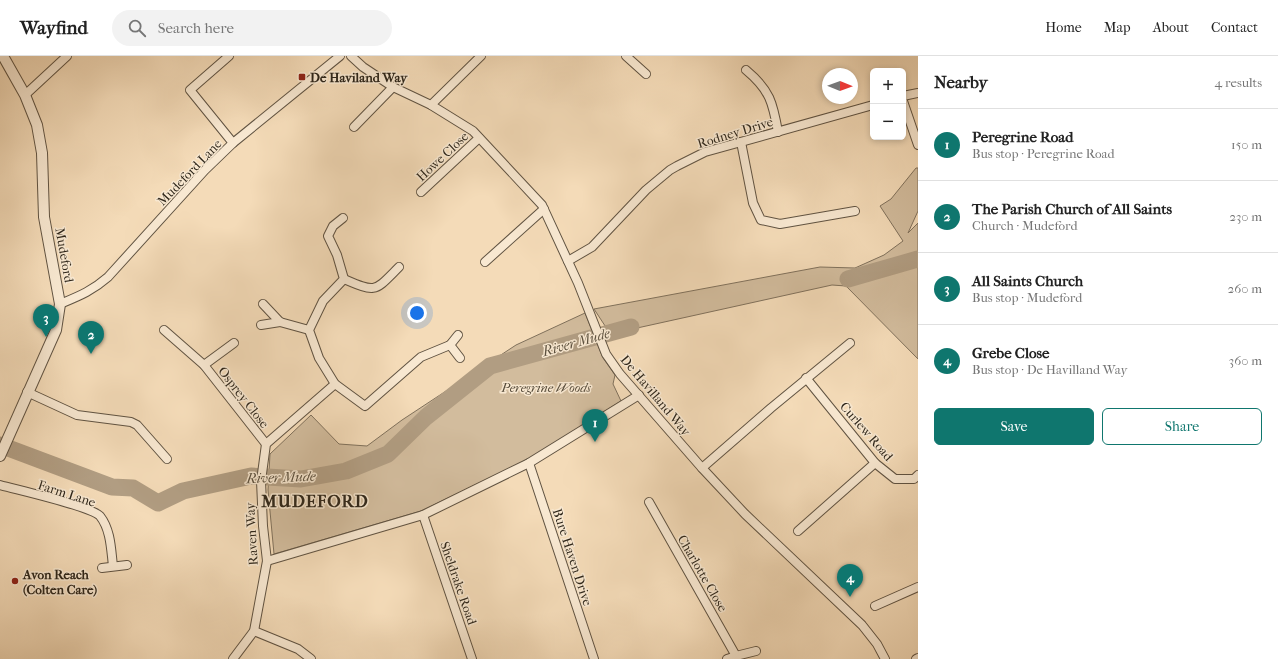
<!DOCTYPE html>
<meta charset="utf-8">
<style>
:root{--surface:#fff;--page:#f2f2f2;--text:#222;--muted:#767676;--line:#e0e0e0;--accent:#0f766e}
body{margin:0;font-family:"IM FELL French Canon",serif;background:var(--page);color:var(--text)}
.controls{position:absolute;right:12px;top:12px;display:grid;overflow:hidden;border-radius:6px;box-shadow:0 2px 6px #0003}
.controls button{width:36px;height:36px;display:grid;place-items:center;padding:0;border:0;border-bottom:1px solid var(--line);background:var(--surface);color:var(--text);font:20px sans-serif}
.compass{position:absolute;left:822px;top:12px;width:36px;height:36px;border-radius:50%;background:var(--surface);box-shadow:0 2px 6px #0003;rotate:91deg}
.you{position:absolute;left:417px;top:257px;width:14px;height:14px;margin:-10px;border:3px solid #fff;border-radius:50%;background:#1a73e8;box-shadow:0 0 0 6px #1a73e833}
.badge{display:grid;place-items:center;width:26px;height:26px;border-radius:50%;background:var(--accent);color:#fff;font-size:13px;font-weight:700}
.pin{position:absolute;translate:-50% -33px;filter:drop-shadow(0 1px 2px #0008)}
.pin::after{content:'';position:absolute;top:21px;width:14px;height:12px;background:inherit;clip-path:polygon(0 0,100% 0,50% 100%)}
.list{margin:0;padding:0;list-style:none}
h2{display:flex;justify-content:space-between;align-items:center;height:52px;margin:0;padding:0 16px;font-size:17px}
h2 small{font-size:13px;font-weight:400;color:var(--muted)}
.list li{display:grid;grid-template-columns:26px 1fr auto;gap:12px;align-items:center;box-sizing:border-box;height:72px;padding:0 16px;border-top:1px solid var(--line)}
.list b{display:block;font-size:15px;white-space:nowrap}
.list p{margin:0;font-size:13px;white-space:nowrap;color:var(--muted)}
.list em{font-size:13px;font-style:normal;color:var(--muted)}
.actions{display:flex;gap:8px;padding:12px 16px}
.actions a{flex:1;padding:9px 0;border:1px solid var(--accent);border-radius:6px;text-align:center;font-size:14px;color:var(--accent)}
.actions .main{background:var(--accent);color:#fff}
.icon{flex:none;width:22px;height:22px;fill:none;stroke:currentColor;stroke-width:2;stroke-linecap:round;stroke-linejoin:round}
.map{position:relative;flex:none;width:918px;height:603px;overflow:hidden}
header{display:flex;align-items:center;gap:24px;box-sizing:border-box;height:56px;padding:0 20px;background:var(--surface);border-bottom:1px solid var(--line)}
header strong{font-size:19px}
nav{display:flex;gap:22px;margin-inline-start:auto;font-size:14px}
.search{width:280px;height:36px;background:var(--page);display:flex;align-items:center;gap:10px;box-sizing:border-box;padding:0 14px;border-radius:22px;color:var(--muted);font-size:15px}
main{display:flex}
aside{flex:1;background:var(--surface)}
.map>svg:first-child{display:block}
.green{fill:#d2bc9d;stroke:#80715c}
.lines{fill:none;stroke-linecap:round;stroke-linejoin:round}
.river{stroke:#b19d82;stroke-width:17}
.minor-casing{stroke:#605342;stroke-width:10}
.tertiary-casing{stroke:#605342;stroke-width:12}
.minor{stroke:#f8e8d1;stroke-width:8}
.tertiary{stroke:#f8e8d1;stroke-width:10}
.poi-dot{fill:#8f2418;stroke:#f8e8d1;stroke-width:1.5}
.labels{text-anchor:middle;stroke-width:3;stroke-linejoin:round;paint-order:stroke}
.poi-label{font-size:13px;font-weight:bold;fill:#2e261a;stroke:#f8e8d1;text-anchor:start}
.street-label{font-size:13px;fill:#2e261a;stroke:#f8e8d1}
.park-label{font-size:13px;font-style:italic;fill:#574c3b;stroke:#f8e8d1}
.water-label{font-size:14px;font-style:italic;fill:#5c503e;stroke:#f8e8d1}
.district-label{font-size:17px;font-weight:bold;letter-spacing:1px;fill:#2e261a;stroke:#f8e8d1}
</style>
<header>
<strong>Wayfind</strong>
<div class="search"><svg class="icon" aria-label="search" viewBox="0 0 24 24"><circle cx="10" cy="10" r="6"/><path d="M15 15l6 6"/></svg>Search here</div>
<nav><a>Home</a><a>Map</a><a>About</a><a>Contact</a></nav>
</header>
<main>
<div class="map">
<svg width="918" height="603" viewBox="0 0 918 603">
<rect width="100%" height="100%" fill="#f4dbb8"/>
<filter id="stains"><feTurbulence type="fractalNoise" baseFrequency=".005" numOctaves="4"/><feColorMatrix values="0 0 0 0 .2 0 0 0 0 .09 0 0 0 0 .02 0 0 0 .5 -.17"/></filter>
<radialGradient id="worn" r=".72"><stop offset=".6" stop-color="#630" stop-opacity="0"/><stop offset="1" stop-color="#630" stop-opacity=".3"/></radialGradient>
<g class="green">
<polygon points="916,112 918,112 918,155 908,177 918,167 918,303 846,230 832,229 619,276 613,282 594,253 820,211 855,212 884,199 903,185 880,150 891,143"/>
<polygon points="585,257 603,302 615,319 613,328 621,345 529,403 421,455 274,498 268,434 270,398 311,359 339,388 367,390 402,364 516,289"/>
</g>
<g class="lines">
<g class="river">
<polyline points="848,223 918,203"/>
<polyline points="0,389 112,431 133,432 158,447 183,435 251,420 301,423 346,415 388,398 426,361 490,310 631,271"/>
</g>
<defs>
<g id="minor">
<polyline points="229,0 190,34 233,87"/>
<polyline points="351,0 363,11 393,31 431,49 473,75 542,149 578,227 606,298 620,318 702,412 745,458 862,569 877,588 885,603"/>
<polyline points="626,0 646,18"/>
<path d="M746 14C770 34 773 47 778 76"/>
<polyline points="25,39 67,0"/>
<polyline points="903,40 918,37"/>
<polyline points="903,45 918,89"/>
<polyline points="431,49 481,0"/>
<polyline points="354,71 393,31"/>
<polyline points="741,86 753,147 761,164 780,168 855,155"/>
<polyline points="421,136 479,82"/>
<polyline points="343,162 333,170 328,180 337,199 344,223 323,245 309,274 319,302 335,328 365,350 421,301 450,289 458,279"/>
<polyline points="568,205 592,191 646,134 670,114 677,110 705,96 873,49"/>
<polyline points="485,206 544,153"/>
<path d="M344 223C377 237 374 236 399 211"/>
<path d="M60 248C79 240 92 235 108 221L205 114 233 87 340 0"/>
<polyline points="263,248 280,266 309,274"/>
<polyline points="261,269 280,266"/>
<polyline points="164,274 204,309 266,388"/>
<polyline points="450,289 460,302"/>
<polyline points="204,309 234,287"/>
<polyline points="806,322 875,407 895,423 914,423 918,419"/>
<polyline points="27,336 77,359 131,366 137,369 167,403"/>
<polyline points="529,407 594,603"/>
<polyline points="702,412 771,352 850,287"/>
<path d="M0 429C18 434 90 450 100 460 111 474 111 494 113 510"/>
<polyline points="649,446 736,600 727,603"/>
<polyline points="423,459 472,603"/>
<polyline points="798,475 875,407"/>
<polyline points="267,505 423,459 529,407 639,339"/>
<polyline points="102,512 127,509"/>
<polyline points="875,550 918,531"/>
<polyline points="254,575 298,593 311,603"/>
<polyline points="736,600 756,595"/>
<polyline points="233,603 254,575 267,505 263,470 261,425 266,388 335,328"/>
<polyline points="916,603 918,602"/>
</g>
<polyline id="tertiary" points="0,400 56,274 60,248 44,161 42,97 37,69 25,39 3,0"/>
</defs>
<use href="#minor" class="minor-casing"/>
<use href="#tertiary" class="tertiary-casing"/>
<use href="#minor" class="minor"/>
<use href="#tertiary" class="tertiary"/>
</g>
<g class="poi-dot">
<rect x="298" y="17" width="8" height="8" rx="2"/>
<circle cx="15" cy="525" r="4"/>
</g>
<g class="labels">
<g class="poi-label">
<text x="310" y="26">De Haviland Way</text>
<text x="23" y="523">Avon Reach<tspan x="23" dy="15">(Colten Care)</tspan></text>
</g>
<g class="street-label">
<text transform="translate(735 76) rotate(-17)" y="5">Rodney Drive</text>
<text transform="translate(442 100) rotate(-43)" y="5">Howe Close</text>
<text transform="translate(189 116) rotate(-46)" y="5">Mudeford Lane</text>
<text transform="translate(65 199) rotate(80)" y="5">Mudeford</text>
<text transform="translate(656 339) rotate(50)" y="5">De Havilland Way</text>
<text transform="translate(244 341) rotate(52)" y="5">Osprey Close</text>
<text transform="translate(867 375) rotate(49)" y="5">Curlew Road</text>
<text transform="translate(67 437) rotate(18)" y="5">Farm Lane</text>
<text transform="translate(251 478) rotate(-93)" y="5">Raven Way</text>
<text transform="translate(573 501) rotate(72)" y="5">Bure Haven Drive</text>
<text transform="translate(703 517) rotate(60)" y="5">Charlotte Close</text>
<text transform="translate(459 527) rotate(71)" y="5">Sheldrake Road</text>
</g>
<g class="park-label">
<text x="546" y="336">Peregrine Woods</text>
</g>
<g class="water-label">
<text transform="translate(576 286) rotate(-16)" y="5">River Mude</text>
<text transform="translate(281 421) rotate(-2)" y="5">River Mude</text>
</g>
<g class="district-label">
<text x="315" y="451">MUDEFORD</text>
</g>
</g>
<rect width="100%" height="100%" filter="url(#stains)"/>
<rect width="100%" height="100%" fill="url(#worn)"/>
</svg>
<div class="controls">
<button>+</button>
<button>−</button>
</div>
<svg class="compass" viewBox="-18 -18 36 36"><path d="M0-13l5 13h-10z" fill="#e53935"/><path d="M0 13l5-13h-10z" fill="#767676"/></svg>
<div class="you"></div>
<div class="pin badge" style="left:595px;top:386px">1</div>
<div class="pin badge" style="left:91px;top:298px">2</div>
<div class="pin badge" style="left:46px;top:281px">3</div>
<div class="pin badge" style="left:850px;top:541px">4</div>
</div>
<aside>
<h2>Nearby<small>4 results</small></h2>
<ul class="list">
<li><span class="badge">1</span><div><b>Peregrine Road</b><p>Bus stop · Peregrine Road</p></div><em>150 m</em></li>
<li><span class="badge">2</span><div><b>The Parish Church of All Saints</b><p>Church · Mudeford</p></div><em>230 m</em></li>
<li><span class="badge">3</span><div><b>All Saints Church</b><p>Bus stop · Mudeford</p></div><em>260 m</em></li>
<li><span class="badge">4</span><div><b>Grebe Close</b><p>Bus stop · De Havilland Way</p></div><em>360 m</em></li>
</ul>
<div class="actions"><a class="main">Save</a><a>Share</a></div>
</aside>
</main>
